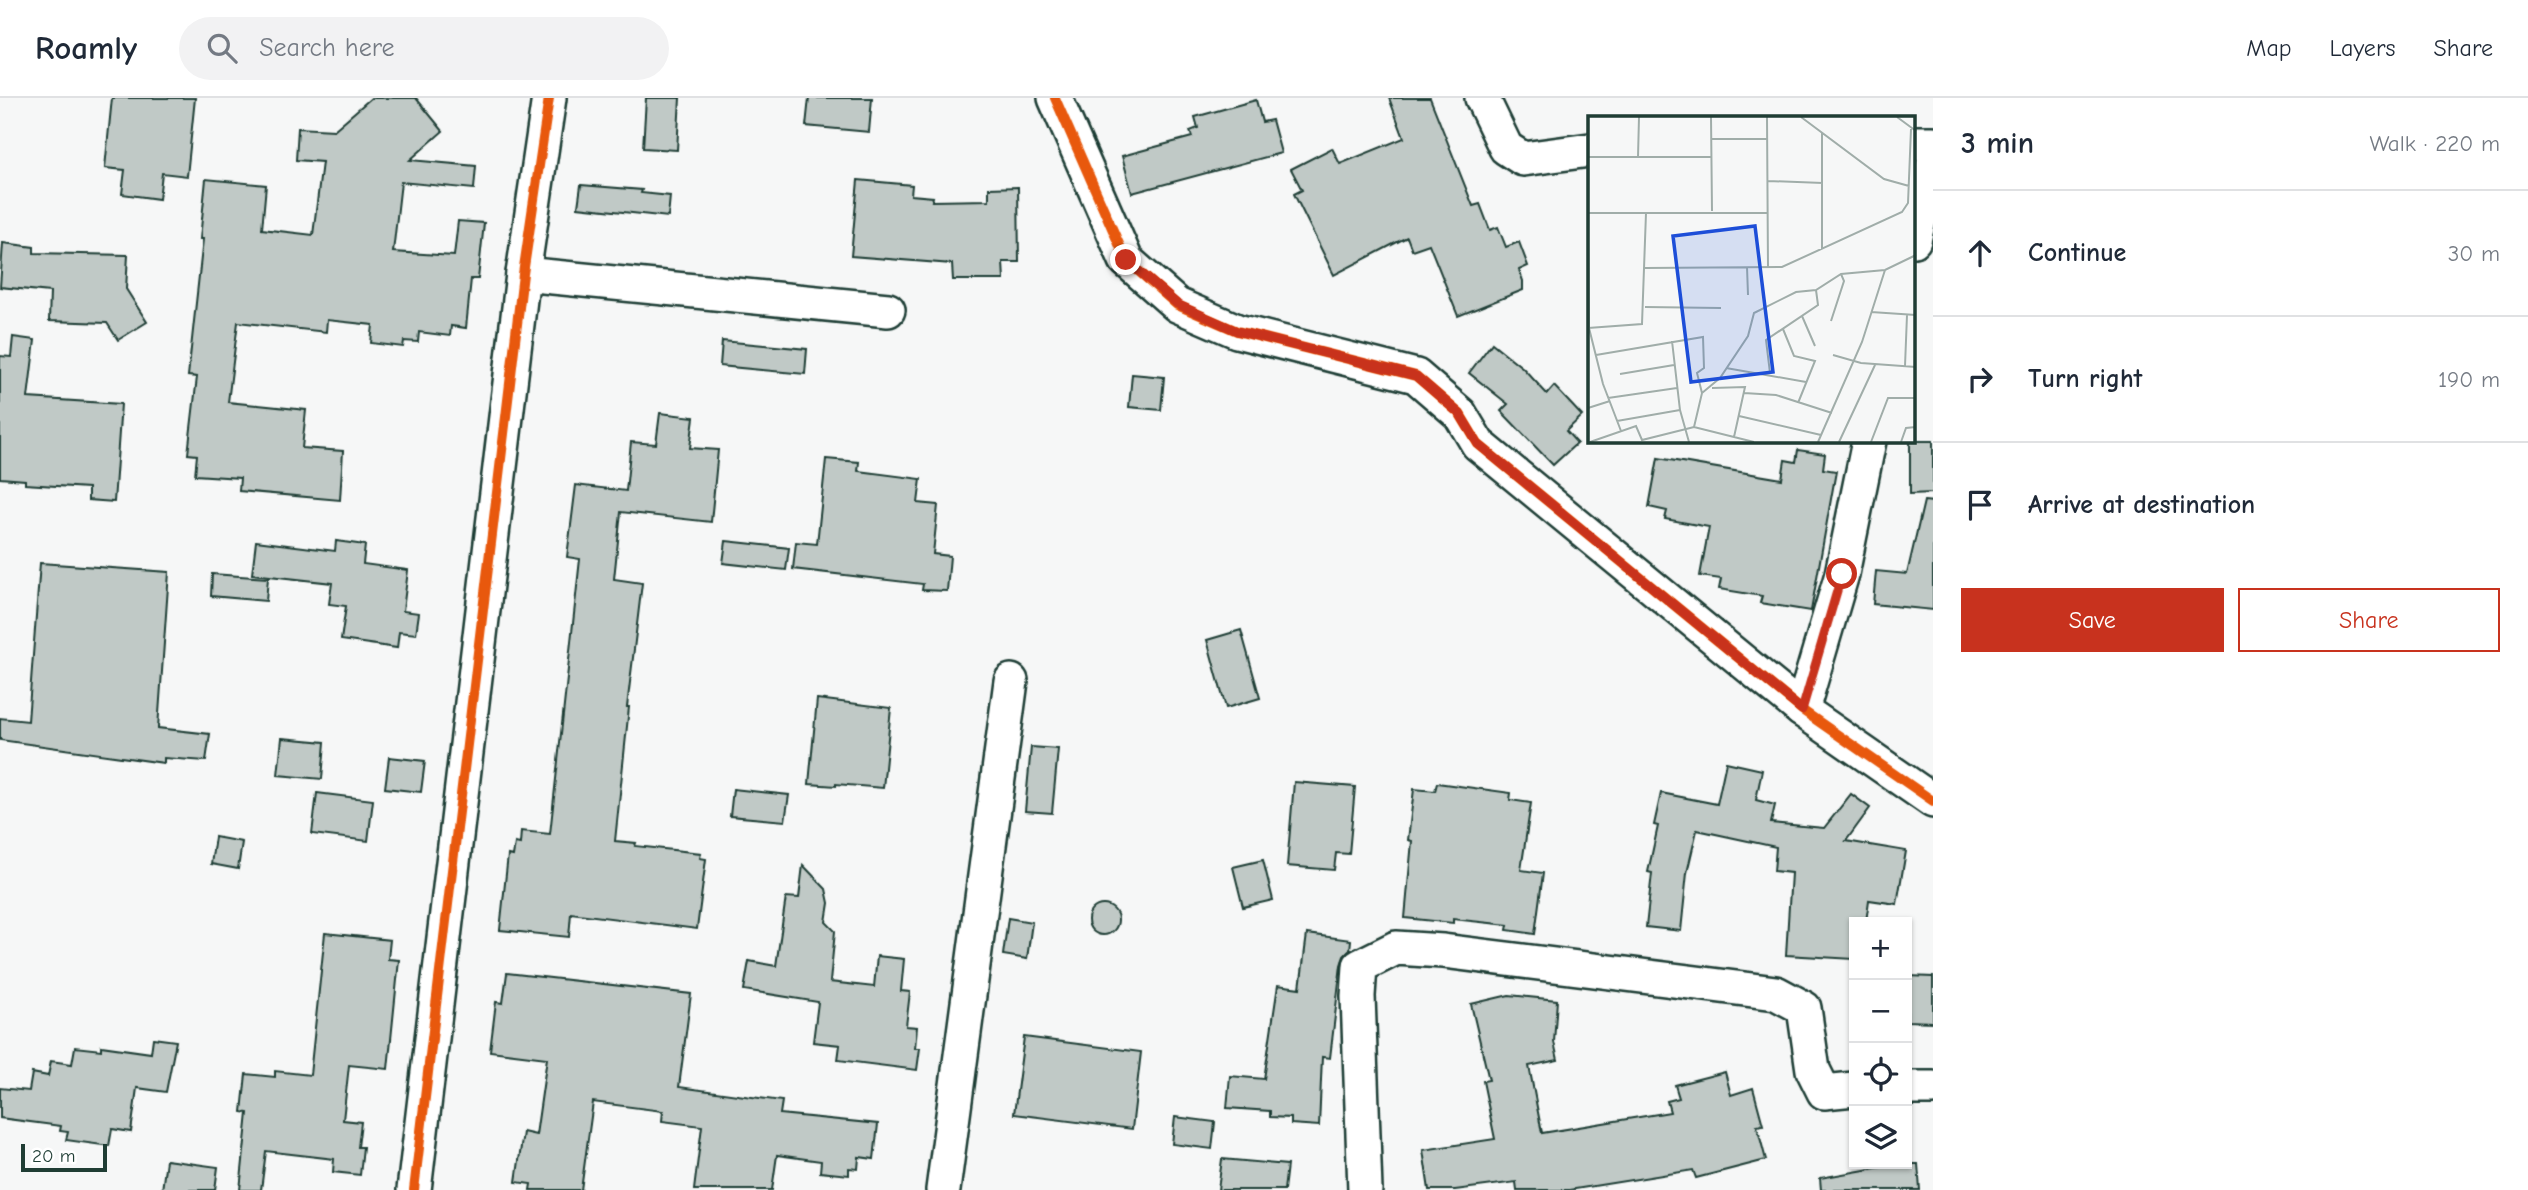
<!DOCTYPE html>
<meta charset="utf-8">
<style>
:root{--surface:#fff;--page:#f2f2f3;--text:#1f2937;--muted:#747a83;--line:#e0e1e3;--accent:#c8321e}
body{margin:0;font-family:"Comic Neue",sans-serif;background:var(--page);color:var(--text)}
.controls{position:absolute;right:21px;bottom:21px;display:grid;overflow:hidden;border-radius:0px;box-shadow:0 2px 5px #0004}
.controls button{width:63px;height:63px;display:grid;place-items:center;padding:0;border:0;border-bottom:2px solid var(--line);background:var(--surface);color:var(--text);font:35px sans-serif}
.scale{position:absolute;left:21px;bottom:18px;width:86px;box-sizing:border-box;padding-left:7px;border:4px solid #1f3d34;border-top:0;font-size:19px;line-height:24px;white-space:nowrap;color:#1f3d34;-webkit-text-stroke:5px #fff;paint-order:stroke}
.stop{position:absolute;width:21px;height:21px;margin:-16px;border:5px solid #c8321e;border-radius:50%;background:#fff}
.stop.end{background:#c8321e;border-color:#fff;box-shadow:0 2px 7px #0008}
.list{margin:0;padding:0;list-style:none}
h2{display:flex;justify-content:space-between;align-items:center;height:91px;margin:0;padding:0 28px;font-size:30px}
h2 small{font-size:23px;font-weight:400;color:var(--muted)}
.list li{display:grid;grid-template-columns:46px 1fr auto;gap:21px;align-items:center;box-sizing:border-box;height:126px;padding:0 28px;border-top:2px solid var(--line)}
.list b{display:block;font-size:26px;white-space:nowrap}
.list em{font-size:23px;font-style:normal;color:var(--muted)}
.actions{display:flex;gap:14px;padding:21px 28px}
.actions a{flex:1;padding:16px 0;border:2px solid var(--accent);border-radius:0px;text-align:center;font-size:24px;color:var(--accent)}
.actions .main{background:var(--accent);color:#fff}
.icon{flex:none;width:38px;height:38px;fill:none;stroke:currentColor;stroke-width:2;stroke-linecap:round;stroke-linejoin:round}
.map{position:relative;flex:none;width:1933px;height:1092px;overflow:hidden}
header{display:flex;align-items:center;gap:42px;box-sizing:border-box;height:98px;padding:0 35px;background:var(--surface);border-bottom:2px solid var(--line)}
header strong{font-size:33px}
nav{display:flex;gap:38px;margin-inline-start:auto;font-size:24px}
.search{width:490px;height:63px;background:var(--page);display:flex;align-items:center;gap:18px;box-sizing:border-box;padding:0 24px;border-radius:38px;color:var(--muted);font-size:26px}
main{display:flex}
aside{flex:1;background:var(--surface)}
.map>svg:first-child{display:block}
.building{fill:#c0c9c6;stroke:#1f3d34;stroke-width:2}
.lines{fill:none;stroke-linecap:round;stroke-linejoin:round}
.minor-casing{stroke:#1f3d34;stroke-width:38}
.minor{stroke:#fff;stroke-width:33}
.cycleway-casing{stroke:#fff;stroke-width:15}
.cycleway{stroke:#e8590c;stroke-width:10}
.route{stroke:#c8321e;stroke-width:9}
.inset-road{fill:none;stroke:#a0ada9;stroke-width:2}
.view{fill:#1d4ed8;fill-opacity:0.15;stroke:#1d4ed8;stroke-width:3.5}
.inset-edge{fill:none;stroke:#1f3d34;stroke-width:3.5}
</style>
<header>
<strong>Roamly</strong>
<div class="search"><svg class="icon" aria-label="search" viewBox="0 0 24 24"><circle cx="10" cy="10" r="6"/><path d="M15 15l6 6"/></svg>Search here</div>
<nav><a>Map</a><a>Layers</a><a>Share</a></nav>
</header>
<main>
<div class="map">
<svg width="1933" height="1092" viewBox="0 0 1933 1092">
<rect width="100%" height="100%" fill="#f6f7f7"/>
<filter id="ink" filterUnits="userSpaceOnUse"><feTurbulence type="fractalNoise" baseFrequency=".0143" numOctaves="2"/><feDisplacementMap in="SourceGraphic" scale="14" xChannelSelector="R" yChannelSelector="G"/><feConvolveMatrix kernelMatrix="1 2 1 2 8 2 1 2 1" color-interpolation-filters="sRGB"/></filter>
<g filter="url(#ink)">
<g class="building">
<polygon points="112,0 195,0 187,78 162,75 159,101 122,96 125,72 105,70"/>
<polygon points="371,0 416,0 443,33 410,62 476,68 474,91 401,84 393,154 454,158 458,123 484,125 478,181 471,181 466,230 451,228 450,238 419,234 418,244 404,243 403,249 371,245 373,227 327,222 326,234 238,224 228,304 306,312 302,350 343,353 340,402 239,393 240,380 195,377 197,357 188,356 197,279 188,278 203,141 200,141 206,81 266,87 262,131 313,137 322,64 296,62 298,30 334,32"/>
<polygon points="646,0 680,0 677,52 643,50"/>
<polygon points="809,0 872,0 869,34 806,28"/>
<polygon points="1389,0 1430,0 1473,108 1480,106 1490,132 1498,129 1506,149 1519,144 1528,168 1519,172 1523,183 1523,192 1458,218 1429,146 1412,152 1407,139 1334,177 1294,96 1302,92 1291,71 1332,50 1340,66 1404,40"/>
<polygon points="1256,2 1262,24 1272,22 1281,55 1132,95 1122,58 1192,39 1190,33 1198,30 1195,19"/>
<polygon points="858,82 912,87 911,97 933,99 932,103 989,102 989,90 1018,89 1019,164 1003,164 1004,182 953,182 952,166 851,158"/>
<polygon points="581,87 642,92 641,95 670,98 668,119 578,109"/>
<polygon points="3,145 34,149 34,155 128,157 126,191 147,224 118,242 107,225 49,223 50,194 0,189"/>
<polygon points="13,239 35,242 28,300 121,306 114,404 88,402 88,390 25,386 25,382 0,380 0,258 11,259"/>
<polygon points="722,243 807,251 805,276 720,268"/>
<polygon points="1492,245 1523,270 1547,296 1554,288 1582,318 1566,333 1577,345 1553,367 1501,313 1508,306 1469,275"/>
<polygon points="1132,276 1164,279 1161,312 1129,309"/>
<polygon points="660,315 694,319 690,350 718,352 711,424 621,414 614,481 642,485 627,609 629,609 615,743 636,745 635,748 701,755 700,760 706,761 697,831 571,815 569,839 500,832 508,757 513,758 515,745 520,746 521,733 550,736 580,461 567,459 576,387 626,393 631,344 656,346"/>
<polygon points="1910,343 1933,343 1933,395 1910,396"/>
<polygon points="1798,352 1825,356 1823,371 1836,373 1811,513 1760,505 1762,498 1719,491 1721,481 1700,478 1709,429 1665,421 1667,413 1649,409 1658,360 1782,381 1785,362 1796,364"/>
<polygon points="826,361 859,364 858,373 921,381 918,405 938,407 933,456 950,458 947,493 922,492 923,486 793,471 796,444 817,446"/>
<polygon points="1924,403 1933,404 1933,512 1873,506 1876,473 1907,476"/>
<polygon points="256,443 335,453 336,443 365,447 363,466 408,472 403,513 419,515 416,536 399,534 397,550 341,542 346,508 329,506 332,485 252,476"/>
<polygon points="726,443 789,450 786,472 723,465"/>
<polygon points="40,465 169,474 158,630 210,636 206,663 164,660 164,665 0,642 0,620 28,623"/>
<polygon points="212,476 268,480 266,503 211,498"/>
<polygon points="1241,532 1260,600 1226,610 1207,542"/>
<polygon points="817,601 891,610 883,690 836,686 836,688 809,686"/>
<polygon points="282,640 325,644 322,681 278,677"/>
<polygon points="1031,649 1058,651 1052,715 1025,713"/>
<polygon points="389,659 425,663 421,694 385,690"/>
<polygon points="1726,664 1762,672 1756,702 1775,707 1771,725 1824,730 1851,696 1870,710 1846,743 1906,753 1897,806 1869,802 1866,824 1854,824 1854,861 1786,857 1791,775 1774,773 1776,749 1697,732 1687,775 1681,833 1646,829 1652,775 1648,774 1658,728 1654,727 1661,695 1717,706"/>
<polygon points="1294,684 1355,689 1349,756 1336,755 1334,772 1287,768"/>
<polygon points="1437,685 1511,695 1510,702 1531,705 1521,772 1543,775 1535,836 1507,832 1508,827 1453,821 1453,825 1405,820 1412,743 1408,742 1414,691 1435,693"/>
<polygon points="733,691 789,697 785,723 730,718"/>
<polygon points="317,695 373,702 368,743 312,736"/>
<polygon points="215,739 242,744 238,771 211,766"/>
<polygon points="1263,762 1273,802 1243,809 1233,769"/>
<polygon points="803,767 826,791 829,805 826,824 835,833 830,884 874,889 877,858 904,861 901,893 910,894 906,928 917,929 915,950 920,950 917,972 838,962 840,947 813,944 818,904 744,892 749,863 776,868 786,799 799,800"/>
<circle cx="1103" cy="822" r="15"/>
<polygon points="1008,820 1032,824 1027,861 1003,857"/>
<polygon points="325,835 390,842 388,861 399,862 388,971 349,967 343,1022 361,1024 358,1049 363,1049 360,1077 333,1074 334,1061 266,1053 261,1092 240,1092 248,1015 242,1014 246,976 275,979 275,973 310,977"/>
<polygon points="1307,836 1351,842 1350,852 1344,858 1341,867 1330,960 1322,959 1319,1028 1291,1026 1291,1020 1270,1019 1270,1013 1227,1010 1230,978 1264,981 1278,887 1300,890"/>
<polygon points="507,875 691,896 679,989 782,1003 780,1016 878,1026 874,1061 859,1059 858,1071 849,1070 849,1077 820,1074 821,1063 777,1057 772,1092 694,1092 702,1028 662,1023 663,1013 593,1004 581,1092 530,1092 531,1086 516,1084 523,1034 536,1037 547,960 490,953 496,904 503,905"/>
<polygon points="1908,878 1933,879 1933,924 1907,923"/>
<polygon points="1509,897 1557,902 1554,944 1558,962 1529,968 1542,1035 1670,1014 1667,1003 1679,1000 1675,987 1725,974 1731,997 1753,990 1763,1027 1757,1028 1766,1062 1696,1080 1693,1072 1569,1092 1517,1092 1516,1084 1455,1092 1429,1092 1423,1052 1495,1041 1483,983 1489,982 1471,906"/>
<polygon points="1024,939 1141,954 1132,1031 1014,1016"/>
<polygon points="153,940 176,943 166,994 137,990 131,1034 112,1031 109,1048 66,1042 68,1034 60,1033 61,1028 0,1020 0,990 29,993 32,975 48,978 51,963 72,966 75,949 101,952 101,948 151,955"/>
<polygon points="1175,1019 1215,1024 1212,1051 1172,1046"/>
<polygon points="1222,1061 1287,1067 1284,1092 1218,1092"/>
<polygon points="166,1062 218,1069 215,1092 162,1092"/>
<polygon points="1898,1066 1918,1066 1920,1092 1821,1092 1820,1080"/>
</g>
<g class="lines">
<defs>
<g id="minor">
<polyline points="1055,0 1126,162 1177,207 1237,233 1416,278 1460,316 1478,346 1802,612 1933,703"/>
<polyline points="1482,0 1506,50 1523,61 1590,52"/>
<polyline points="1914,45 1933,45"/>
<polyline points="1914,142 1933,67"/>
<polyline points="523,176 888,212"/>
<polyline points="1802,612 1842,476 1869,343"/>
<polyline points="1907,990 1933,990"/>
<polyline points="414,1092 523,176 549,0"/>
<polyline points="943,1092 1011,583"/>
<polyline points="1365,1092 1358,898 1360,868 1396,850 1443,853 1776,895 1804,910 1813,972 1824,994 1854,991"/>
</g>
</defs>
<use href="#minor" class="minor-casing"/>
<use href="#minor" class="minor"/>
<defs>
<g id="cycleway">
<polyline points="1055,0 1126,162 1177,207 1237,233 1416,278 1460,316 1478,346 1802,612 1933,703"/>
<polyline points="414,1092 523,176 549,0"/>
</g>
</defs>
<use href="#cycleway" class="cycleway-casing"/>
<use href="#cycleway" class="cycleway"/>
</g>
</g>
<g class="lines" filter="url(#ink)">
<polyline class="route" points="1126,162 1177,206 1237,233 1416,278 1460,316 1478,346 1802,612 1842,476"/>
</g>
<g transform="translate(1588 18)">
<rect width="327" height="327" fill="#f6f7f7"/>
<path class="inset-road" d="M123 1 124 95M179 1 180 152M213 1 296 63 321 70M309 1 328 15M234 17V133M123 23H179M0 41H123M50 41 51 1M180 65 235 67M0 97H180M0 124 1 212 15 268 33 315M159 151 160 179M57 152 194 151 314 96 320 87 323 13M57 191 133 192M283 196 328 199M214 200 227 230M243 205 256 165 253 158M0 212 54 208 58 97M195 213 206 240 227 245 210 287M84 225 92 294 101 326M8 239 115 221 116 252 109 257 114 277M245 239 273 247 328 251M317 250 319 199M138 252 218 266M182 257 178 224 230 189 228 174M32 258 86 249M124 272 157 271 146 321M156 277 188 279 244 297M20 282 89 272M0 292 22 285M151 300 233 319M29 305 92 294M106 311 114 277 132 262 160 220 166 197 208 176 228 174 253 158 297 154 328 139M2 326 48 310 54 324 106 311 166 326M230 326 274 226 297 154M251 326 287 249M283 326 300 282H328M313 326 318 312 328 311"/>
<path class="view" d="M167 110 185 256 103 266 85 120Z"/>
<rect width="327" height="327" class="inset-edge"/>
</g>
</svg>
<div class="controls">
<button>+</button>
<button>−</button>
<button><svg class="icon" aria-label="locate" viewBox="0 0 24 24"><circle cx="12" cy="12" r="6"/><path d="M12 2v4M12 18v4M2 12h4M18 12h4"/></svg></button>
<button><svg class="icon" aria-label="layers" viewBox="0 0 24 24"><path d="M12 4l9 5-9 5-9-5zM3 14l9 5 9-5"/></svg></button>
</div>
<div class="scale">20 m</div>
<div class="stop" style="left:1842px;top:476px"></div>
<div class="stop end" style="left:1126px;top:162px"></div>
</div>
<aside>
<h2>3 min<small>Walk · 220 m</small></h2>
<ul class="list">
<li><svg class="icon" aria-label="ahead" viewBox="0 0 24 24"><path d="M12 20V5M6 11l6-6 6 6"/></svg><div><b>Continue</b></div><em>30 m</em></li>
<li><svg class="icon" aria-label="right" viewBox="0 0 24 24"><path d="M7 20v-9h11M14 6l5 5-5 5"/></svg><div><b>Turn right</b></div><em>190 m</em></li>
<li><svg class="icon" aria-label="arrive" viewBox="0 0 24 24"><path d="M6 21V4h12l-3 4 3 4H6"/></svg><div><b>Arrive at destination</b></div></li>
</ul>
<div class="actions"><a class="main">Save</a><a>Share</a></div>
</aside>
</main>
